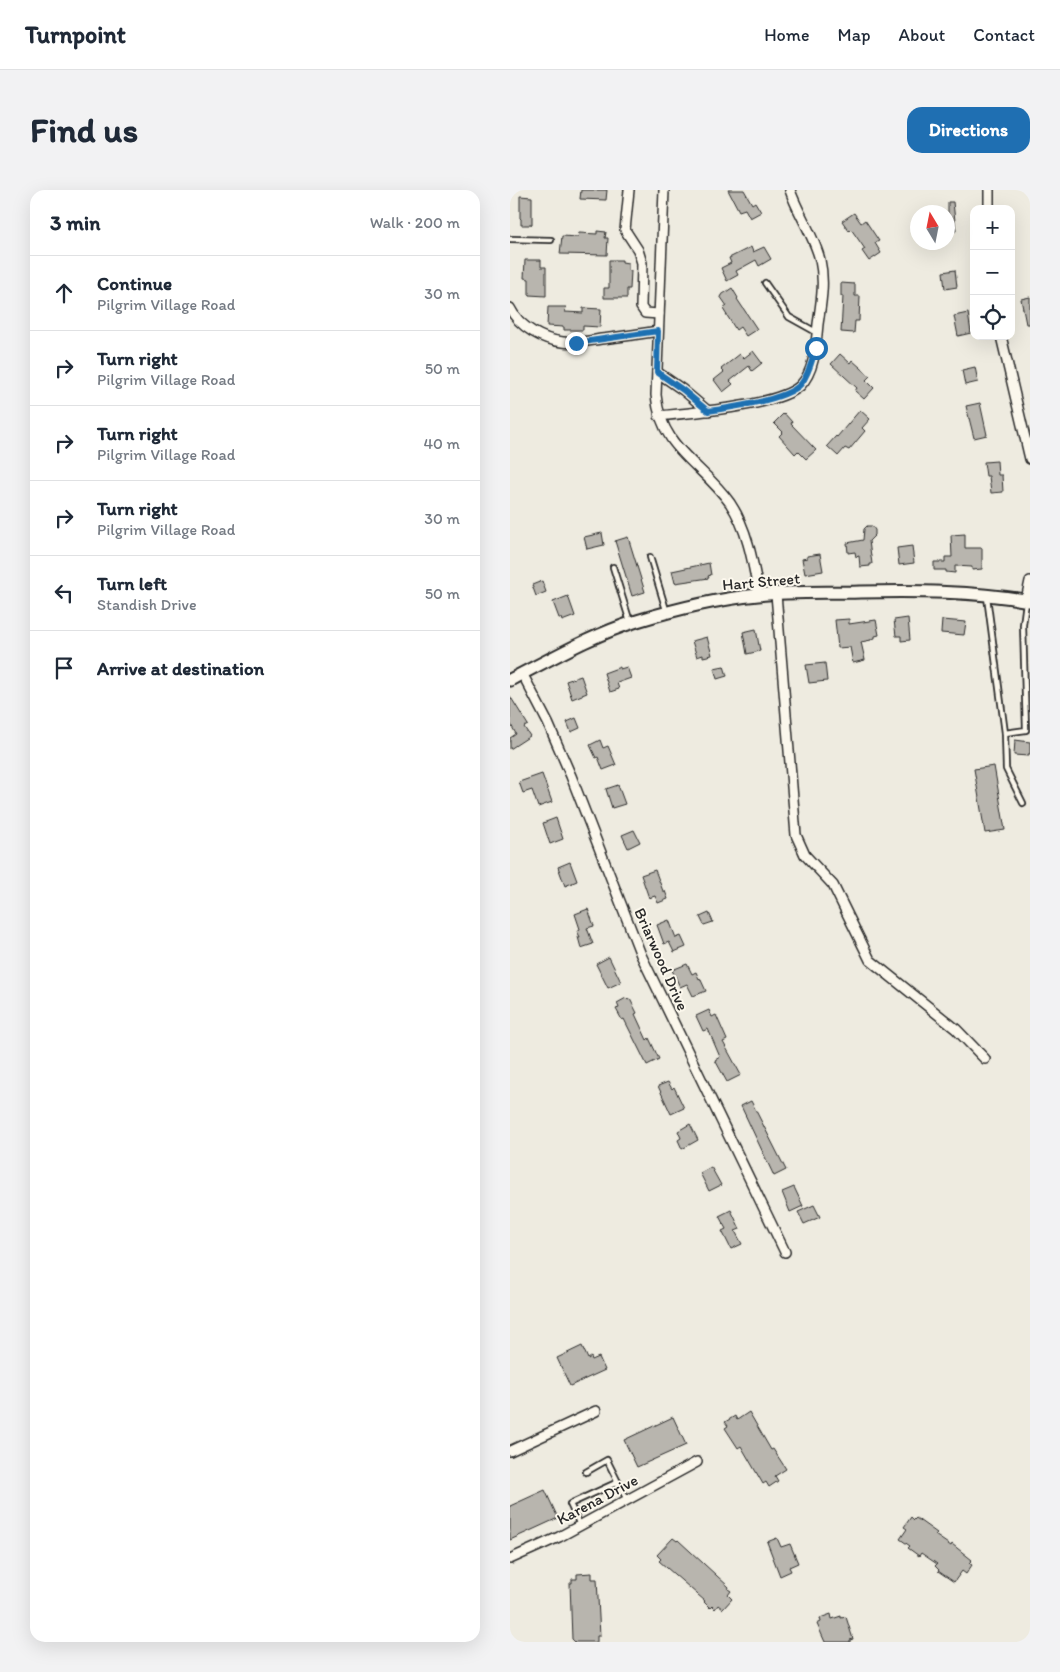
<!DOCTYPE html>
<meta charset="utf-8">
<style>
:root{--surface:#fff;--page:#f2f2f3;--text:#1f2937;--muted:#747a83;--line:#e0e1e3;--accent:#1f6fb2}
body{margin:0;font-family:Itim,sans-serif;background:var(--page);color:var(--text)}
.controls{position:absolute;right:15px;top:15px;display:grid;overflow:hidden;border-radius:10px;box-shadow:0 5px 20px #0002}
.controls button{width:45px;height:45px;display:grid;place-items:center;padding:0;border:0;border-bottom:1px solid var(--line);background:var(--surface);color:var(--text);font:25px sans-serif}
.compass{position:absolute;left:400px;top:15px;width:45px;height:45px;border-radius:50%;background:var(--surface);box-shadow:0 5px 20px #0002;rotate:350deg}
.stop{position:absolute;width:15px;height:15px;margin:-11px;border:4px solid #1f6fb2;border-radius:50%;background:#fff}
.stop.end{background:#1f6fb2;border-color:#fff;box-shadow:0 1px 5px #0008}
.list{margin:0;padding:0;list-style:none}
h2{display:flex;justify-content:space-between;align-items:center;height:65px;margin:0;padding:0 20px;font-size:21px}
h2 small{font-size:16px;font-weight:400;color:var(--muted)}
.list li{display:grid;grid-template-columns:32px 1fr auto;gap:15px;align-items:center;box-sizing:border-box;height:75px;padding:0 20px;border-top:1px solid var(--line)}
.list b{display:block;font-size:19px;white-space:nowrap}
.list p{margin:0;font-size:16px;white-space:nowrap;color:var(--muted)}
.list em{font-size:16px;font-style:normal;color:var(--muted)}
.icon{flex:none;width:28px;height:28px;fill:none;stroke:currentColor;stroke-width:2;stroke-linecap:round;stroke-linejoin:round}
.map{position:relative;flex:none;width:520px;height:1452px;overflow:hidden;border-radius:15px}
header{display:flex;align-items:center;gap:30px;box-sizing:border-box;height:70px;padding:0 25px;background:var(--surface);border-bottom:1px solid var(--line)}
header strong{font-size:24px}
nav{display:flex;gap:28px;margin-inline-start:auto;font-size:18px}
.intro{display:flex;align-items:center;justify-content:space-between;box-sizing:border-box;height:120px;padding:0 30px}
h1{margin:0;font-size:35px}
.button{padding:12px 22px;border-radius:15px;background:var(--accent);color:#fff;font-size:18px;font-weight:700}
main{display:flex;gap:30px;padding:0 30px}
aside{flex:1;background:var(--surface);border-radius:15px;box-shadow:0 5px 20px #0002}
.map>svg:first-child{display:block}
.building{fill:#b8b5ae;stroke:#2b2b2b}
.lines{fill:none;stroke-linecap:round;stroke-linejoin:round}
.lane-casing{stroke:#2b2b2b;stroke-width:8}
.street-casing{stroke:#2b2b2b;stroke-width:12}
.secondary-casing{stroke:#2b2b2b;stroke-width:15}
.lane{stroke:#fbf7ec;stroke-width:4.5}
.street{stroke:#fbf7ec;stroke-width:9}
.secondary{stroke:#fbf7ec;stroke-width:11}
.route{stroke:#1f6fb2;stroke-width:6}
.labels{text-anchor:middle;stroke-width:4;stroke-linejoin:round;paint-order:stroke}
.street-label{font-size:16px;fill:#2b2b2b;stroke:#fbf7ec}
</style>
<header>
<strong>Turnpoint</strong>
<nav><a>Home</a><a>Map</a><a>About</a><a>Contact</a></nav>
</header>
<div class="intro"><h1>Find us</h1><a class="button">Directions</a></div>
<main>
<aside>
<h2>3 min<small>Walk · 200 m</small></h2>
<ul class="list">
<li><svg class="icon" aria-label="ahead" viewBox="0 0 24 24"><path d="M12 20V5M6 11l6-6 6 6"/></svg><div><b>Continue</b><p>Pilgrim Village Road</p></div><em>30 m</em></li>
<li><svg class="icon" aria-label="right" viewBox="0 0 24 24"><path d="M7 20v-9h11M14 6l5 5-5 5"/></svg><div><b>Turn right</b><p>Pilgrim Village Road</p></div><em>50 m</em></li>
<li><svg class="icon" aria-label="right" viewBox="0 0 24 24"><path d="M7 20v-9h11M14 6l5 5-5 5"/></svg><div><b>Turn right</b><p>Pilgrim Village Road</p></div><em>40 m</em></li>
<li><svg class="icon" aria-label="right" viewBox="0 0 24 24"><path d="M7 20v-9h11M14 6l5 5-5 5"/></svg><div><b>Turn right</b><p>Pilgrim Village Road</p></div><em>30 m</em></li>
<li><svg class="icon" aria-label="left" viewBox="0 0 24 24"><path d="M17 20v-9H6M10 6l-5 5 5 5"/></svg><div><b>Turn left</b><p>Standish Drive</p></div><em>50 m</em></li>
<li><svg class="icon" aria-label="arrive" viewBox="0 0 24 24"><path d="M6 21V4h12l-3 4 3 4H6"/></svg><div><b>Arrive at destination</b></div></li>
</ul>
</aside>
<div class="map">
<svg width="520" height="1452" viewBox="0 0 520 1452">
<rect width="100%" height="100%" fill="#eeebe0"/>
<filter id="ink" filterUnits="userSpaceOnUse"><feTurbulence type="fractalNoise" baseFrequency=".02" numOctaves="2"/><feDisplacementMap in="SourceGraphic" scale="10" xChannelSelector="R" yChannelSelector="G"/><feConvolveMatrix kernelMatrix="1 2 1 2 8 2 1 2 1" color-interpolation-filters="sRGB"/></filter>
<g filter="url(#ink)">
<g class="building">
<polygon points="71,0 97,0 96,10 70,9"/>
<polygon points="218,0 234,0 242,14 245,12 251,22 240,28 235,19 229,21"/>
<polygon points="10,6 22,7 22,35 11,35 11,29 10,28"/>
<polygon points="438,12 443,12 446,41 438,42"/>
<polygon points="344,23 351,33 355,30 369,51 365,53 371,63 359,71 352,61 355,59 341,39 339,41 332,31"/>
<polygon points="87,41 96,42 95,48 98,48 97,65 50,64 52,46 68,47 69,43 87,44"/>
<polygon points="241,57 243,62 254,57 261,69 249,76 246,70 226,81 228,85 217,91 211,78 221,73 219,68"/>
<polygon points="15,70 31,70 31,77 36,77 36,106 19,105 19,89 14,88"/>
<polygon points="99,70 112,70 112,72 118,73 118,81 121,81 120,99 117,99 117,108 94,108 94,98 99,98"/>
<polygon points="445,80 447,97 435,99 433,82"/>
<polygon points="331,93 345,94 345,106 350,106 349,131 345,131 344,143 331,142 333,106 331,106"/>
<polygon points="222,98 228,108 227,109 247,139 236,146 230,137 226,140 213,119 217,116 210,106"/>
<polygon points="520,107 520,134 516,134 511,109"/>
<polygon points="38,117 56,117 55,122 73,123 73,118 91,119 90,137 73,136 73,140 54,140 54,137 37,136"/>
<polygon points="458,123 461,143 448,146 444,126"/>
<polygon points="243,161 252,173 242,181 239,176 220,191 223,194 213,202 204,190 214,182 211,179 230,164 234,168"/>
<polygon points="330,164 340,173 342,170 360,186 356,190 364,198 354,209 345,201 347,198 321,174"/>
<polygon points="465,177 468,192 455,195 452,180"/>
<polygon points="470,213 477,245 464,248 456,216"/>
<polygon points="350,220 360,229 352,238 355,241 339,260 335,258 328,266 317,256 326,246 327,247"/>
<polygon points="274,223 282,232 281,234 306,260 296,269 288,261 285,264 269,246 273,242 264,233"/>
<polygon points="487,271 488,285 492,285 493,302 481,303 479,286 476,286 474,272"/>
<polygon points="357,336 362,336 365,340 365,345 359,351 362,374 360,374 360,376 350,377 349,366 346,367 345,362 338,363 337,353 353,350 354,339"/>
<polygon points="92,343 94,355 77,359 74,347"/>
<polygon points="455,344 455,358 472,358 472,379 462,380 462,377 445,376 445,383 436,382 436,380 424,380 424,372 435,372 435,367 442,367 441,345"/>
<polygon points="118,347 135,402 122,406 105,351"/>
<polygon points="402,356 404,373 389,375 387,358"/>
<polygon points="310,364 313,381 295,384 292,369 297,368 297,366"/>
<polygon points="199,373 201,385 198,386 199,388 165,393 162,381"/>
<polygon points="32,391 36,402 26,406 22,395"/>
<polygon points="58,406 65,426 52,431 51,428 49,428 43,412"/>
<polygon points="398,428 400,450 391,451 391,446 386,446 384,430"/>
<polygon points="339,429 339,434 366,430 369,445 365,446 365,448 361,449 361,450 351,452 355,470 343,473 340,457 328,458 325,430"/>
<polygon points="432,430 456,432 454,445 431,443"/>
<polygon points="246,439 250,461 237,464 233,442"/>
<polygon points="197,447 202,465 193,467 193,465 187,467 182,451"/>
<polygon points="315,473 317,491 299,493 296,475"/>
<polygon points="214,476 217,486 207,489 204,478"/>
<polygon points="110,477 110,479 117,477 121,488 107,493 109,499 100,502 94,483"/>
<polygon points="71,486 77,503 62,509 56,491"/>
<polygon points="0,506 18,535 14,537 20,546 0,559 0,548 6,544 0,533"/>
<polygon points="66,528 70,538 61,542 57,532"/>
<polygon points="90,550 93,558 98,556 106,575 93,580 88,567 86,568 80,555"/>
<polygon points="505,550 520,552 520,564 518,564 518,566 504,565"/>
<polygon points="484,576 495,640 475,643 464,579"/>
<polygon points="32,584 42,612 28,617 22,600 13,603 9,592"/>
<polygon points="108,595 115,614 102,618 96,599"/>
<polygon points="46,628 53,649 40,654 33,633"/>
<polygon points="124,640 130,652 118,658 112,645"/>
<polygon points="60,672 67,691 55,696 48,677"/>
<polygon points="145,680 153,701 155,701 158,709 148,713 145,706 139,708 131,685"/>
<polygon points="78,719 84,736 77,738 83,754 71,758 68,747 70,747 67,741 70,739 65,724"/>
<polygon points="199,723 203,732 194,735 190,727"/>
<polygon points="159,730 166,748 171,746 176,757 164,762 159,752 154,754 147,735"/>
<polygon points="99,767 111,792 98,798 86,774"/>
<polygon points="177,774 182,784 186,782 189,789 190,788 196,801 183,806 177,794 170,797 162,780"/>
<polygon points="116,808 118,810 120,809 127,823 125,824 137,850 139,848 149,869 137,875 114,829 112,830 106,819 109,818 107,813"/>
<polygon points="199,820 202,827 206,825 217,850 213,852 231,885 217,892 205,870 210,867 198,839 193,841 186,826"/>
<polygon points="158,892 162,899 164,897 174,918 161,924 148,896"/>
<polygon points="241,911 276,980 264,986 231,916"/>
<polygon points="180,934 188,950 172,959 168,950 171,948 168,941"/>
<polygon points="201,977 211,995 199,1001 190,983"/>
<polygon points="284,997 293,1016 280,1022 272,1002"/>
<polygon points="304,1015 310,1027 294,1034 288,1022"/>
<polygon points="221,1020 230,1039 225,1041 232,1054 221,1059 212,1041 216,1039 209,1026"/>
<polygon points="72,1156 78,1169 81,1167 82,1170 89,1167 95,1180 60,1196 47,1168"/>
<polygon points="239,1222 261,1260 263,1259 276,1279 265,1286 268,1291 259,1297 256,1292 253,1294 231,1256 228,1258 215,1238 218,1236 215,1232 225,1226 227,1230"/>
<polygon points="163,1227 176,1255 127,1277 114,1250"/>
<polygon points="35,1300 48,1328 0,1350 0,1316"/>
<polygon points="401,1327 404,1330 406,1328 427,1343 425,1345 441,1356 442,1354 462,1370 459,1373 462,1375 456,1384 452,1381 444,1392 428,1381 429,1380 425,1376 427,1374 411,1363 409,1366 398,1358 400,1356 390,1349 397,1339 394,1337"/>
<polygon points="163,1348 167,1351 168,1350 219,1397 218,1399 221,1401 218,1405 222,1409 213,1419 208,1415 205,1419 202,1416 200,1418 194,1412 195,1411 149,1371 151,1369 147,1365"/>
<polygon points="267,1348 271,1357 280,1354 288,1373 279,1377 281,1381 270,1386 257,1352"/>
<polygon points="82,1383 82,1389 87,1389 90,1446 87,1446 87,1452 65,1452 62,1449 60,1393 62,1393 62,1389 67,1389 67,1384"/>
<polygon points="321,1424 322,1429 331,1426 331,1428 336,1427 343,1449 340,1450 340,1452 315,1452 307,1434 311,1432 310,1428"/>
</g>
<g class="lines">
<defs>
<g id="lane">
<polyline points="0,49 41,50"/>
<polyline points="255,93 279,127 306,142"/>
<polyline points="140,367 157,423"/>
<polyline points="103,377 120,432"/>
<polyline points="477,407 495,543 496,579 513,613"/>
<polyline points="495,543 516,540 513,435 516,412"/>
<polyline points="76,1282 97,1270 117,1310"/>
<polyline points="70,1335 60,1314 108,1292"/>
</g>
<g id="street">
<polyline points="119,0 115,40 128,60 132,73 131,117 135,123 149,124"/>
<path d="M154 0 146 205C151 260 192 273 220 313 238 340 243 373 249 405"/>
<polyline points="479,0 479,19"/>
<path d="M0 118C9 137 33 150 53 152 65 154 78 151 91 149 110 147 129 144 148 141"/>
<polyline points="491,146 520,269"/>
<polyline points="147,182 173,200 198,221"/>
<path d="M149 226C180 223 268 216 290 196 305 181 306 154 308 134 311 113 315 92 310 70 304 45 288 24 280 0"/>
<polyline points="266,404 286,645 295,665 323,695 360,770 446,839 475,869"/>
<polyline points="516,410 520,391"/>
<polyline points="12,483 38,533 61,586 131,765 275,1062"/>
<polyline points="0,1261 86,1221"/>
<polyline points="0,1369 49,1347 187,1272"/>
</g>
<path id="secondary" d="M0 490C41 469 82 445 127 431 166 419 208 409 248 405 282 401 317 403 350 402 407 401 464 401 520 411"/>
</defs>
<use href="#lane" class="lane-casing"/>
<use href="#street" class="street-casing"/>
<use href="#secondary" class="secondary-casing"/>
<use href="#lane" class="lane"/>
<use href="#street" class="street"/>
<use href="#secondary" class="secondary"/>
</g>
</g>
<g class="lines" filter="url(#ink)">
<path class="route" d="M66 153 148 141 147 182 173 200 198 221C220 218 277 210 291 194 299 184 302 170 306 158"/>
</g>
<g class="labels">
<g class="street-label">
<text transform="translate(251 391) rotate(-5)" y="6">Hart Street</text>
<text transform="translate(152 769) rotate(66)" y="6">Briarwood Drive</text>
<text transform="translate(87 1309) rotate(-28)" y="6">Karena Drive</text>
</g>
</g>
</svg>
<div class="controls">
<button>+</button>
<button>−</button>
<button><svg class="icon" aria-label="locate" viewBox="0 0 24 24"><circle cx="12" cy="12" r="6"/><path d="M12 2v4M12 18v4M2 12h4M18 12h4"/></svg></button>
</div>
<svg class="compass" viewBox="-18 -18 36 36"><path d="M0-13l5 13h-10z" fill="#e53935"/><path d="M0 13l5-13h-10z" fill="#747a83"/></svg>
<div class="stop" style="left:306px;top:158px"></div>
<div class="stop end" style="left:66px;top:153px"></div>
</div>
</main>
